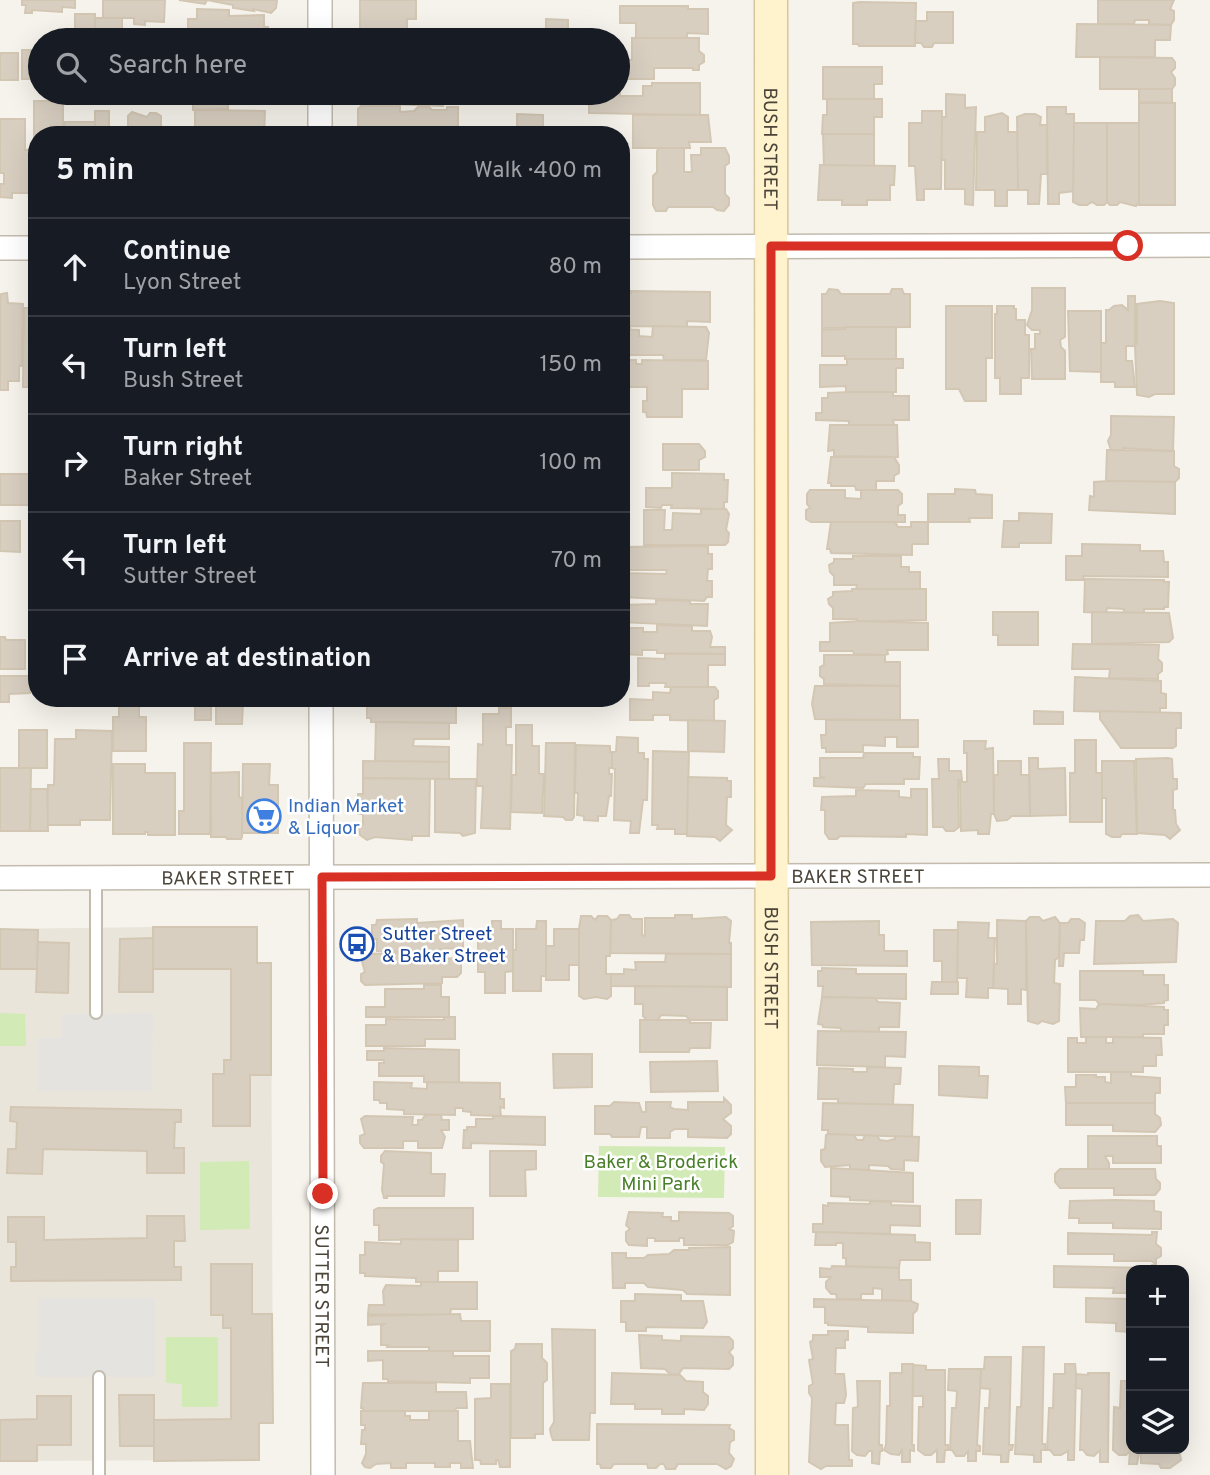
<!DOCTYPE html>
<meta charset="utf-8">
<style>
:root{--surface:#171b24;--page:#20242c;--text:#f1f3f6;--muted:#9ea1a6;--line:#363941}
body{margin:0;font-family:Overpass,sans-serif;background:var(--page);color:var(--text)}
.controls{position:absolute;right:21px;bottom:21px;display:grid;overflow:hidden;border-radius:14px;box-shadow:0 7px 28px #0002}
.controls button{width:63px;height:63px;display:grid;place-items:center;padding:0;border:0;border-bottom:2px solid var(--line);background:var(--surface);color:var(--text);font:35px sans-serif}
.stop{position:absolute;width:21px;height:21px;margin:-16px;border:5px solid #d93025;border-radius:50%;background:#fff}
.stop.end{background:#d93025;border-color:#fff;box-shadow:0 2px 7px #0008}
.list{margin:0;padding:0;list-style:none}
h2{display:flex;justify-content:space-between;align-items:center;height:91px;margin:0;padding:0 28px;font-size:30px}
h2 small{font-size:23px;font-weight:400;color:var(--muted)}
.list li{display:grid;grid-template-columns:46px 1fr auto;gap:21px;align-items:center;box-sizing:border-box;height:98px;padding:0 28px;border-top:2px solid var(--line)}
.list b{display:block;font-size:26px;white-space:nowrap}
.list p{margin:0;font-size:23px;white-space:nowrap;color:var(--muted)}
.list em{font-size:23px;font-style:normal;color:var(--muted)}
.icon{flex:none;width:38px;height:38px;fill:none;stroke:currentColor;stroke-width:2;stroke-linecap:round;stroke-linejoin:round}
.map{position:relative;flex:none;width:1210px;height:1475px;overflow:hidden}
.search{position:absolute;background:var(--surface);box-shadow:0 7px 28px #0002;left:28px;top:28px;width:602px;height:77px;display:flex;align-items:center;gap:18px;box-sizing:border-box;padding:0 24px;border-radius:38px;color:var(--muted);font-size:26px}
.panel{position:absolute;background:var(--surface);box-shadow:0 7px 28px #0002;left:28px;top:126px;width:602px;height:581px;border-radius:28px}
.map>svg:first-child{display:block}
.residential{fill:#eae5da}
.green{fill:#d2eab5}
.parking{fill:#e5e3e0}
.building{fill:#d8cfc1;stroke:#d3c7b4;stroke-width:2}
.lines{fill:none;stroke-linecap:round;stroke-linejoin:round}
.service-casing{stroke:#c2bbae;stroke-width:14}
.minor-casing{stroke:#c2bbae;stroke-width:26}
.secondary-casing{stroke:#d6c79b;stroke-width:35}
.service{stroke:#fff;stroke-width:10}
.minor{stroke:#fff;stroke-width:23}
.secondary{stroke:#fff3cd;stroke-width:32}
.route{stroke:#d93025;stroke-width:9}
.labels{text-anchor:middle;stroke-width:5;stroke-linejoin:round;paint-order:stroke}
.street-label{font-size:19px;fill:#4b4439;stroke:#fff}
.shop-label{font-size:19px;fill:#366cbe;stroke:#fff;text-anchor:start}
.transit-label{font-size:19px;fill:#164399;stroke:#fff;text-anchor:start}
.park-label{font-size:19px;fill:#4a7f2a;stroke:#fff}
</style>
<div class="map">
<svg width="1210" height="1475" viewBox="0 0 1210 1475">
<rect width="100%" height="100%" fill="#f6f3ec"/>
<polygon class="residential" points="153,927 257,927 257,962 271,963 273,1423 259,1423 259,1460 0,1461 0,929"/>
<g class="green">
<polygon points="0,1013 25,1014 26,1046 0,1046"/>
<polygon points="599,1146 725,1147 724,1198 598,1197"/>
<polygon points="249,1161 250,1229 200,1230 200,1162"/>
<polygon points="166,1337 218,1337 218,1407 182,1407 182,1384 166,1383"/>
</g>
<g class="parking">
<polygon points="153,1013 152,1091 38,1091 38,1038 62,1038 62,1014"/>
<polygon points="39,1298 155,1298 155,1377 35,1377 35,1351 39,1350"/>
</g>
<g class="building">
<polygon points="22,0 75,0 75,8 62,7 62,12 32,10 32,13 25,13 26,5 22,5"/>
<polygon points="103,0 165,0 164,22 145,21 145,25 134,24 134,18 103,18"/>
<polygon points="179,0 277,0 276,8 271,13 253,9 254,11 233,8 233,5 207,0 205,4"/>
<polygon points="360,0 416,0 416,19 407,19 407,32 430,32 430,40 360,40"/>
<polygon points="1098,0 1174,0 1170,9 1174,11 1174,20 1171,25 1149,24 1149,20 1135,20 1134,24 1098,24"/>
<polygon points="859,2 916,3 915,46 859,46 858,44 853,44 853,3"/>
<polygon points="620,6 688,6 688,9 708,9 708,34 687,33 687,38 636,38 636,23 620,23"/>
<polygon points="197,9 229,10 229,16 264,15 264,27 268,27 268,40 188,40 188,19 197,19"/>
<polygon points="927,12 953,12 953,43 934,43 932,47 924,47 921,43 915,43 916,21 927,21"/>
<rect x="75" y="14" width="20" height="26"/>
<polygon points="95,18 122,18 122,31 115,31 115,40 95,40"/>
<polygon points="546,19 568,20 568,40 546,40"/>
<polygon points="1077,24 1171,25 1170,40 1155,40 1155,57 1076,57"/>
<polygon points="632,38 699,38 699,51 704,55 704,62 699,65 699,70 693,70 693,68 654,68 654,79 621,79 621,60 632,60"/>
<rect x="22" y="50" width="18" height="29"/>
<rect x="0" y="53" width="18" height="27"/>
<polygon points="1100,57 1172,58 1175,62 1175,68 1171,72 1175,78 1175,85 1172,89 1100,89"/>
<polygon points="823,67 882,67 882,84 874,84 874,100 823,99"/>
<polygon points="652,83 700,83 700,115 589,113 589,101 605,101 605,93 620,92 620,96 643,96 643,86 652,86"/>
<polygon points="1139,89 1172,89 1172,103 1139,102"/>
<polygon points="193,93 265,93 265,103 228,104 228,109 193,110"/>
<polygon points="364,93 443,93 443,106 363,103"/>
<polygon points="946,94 965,95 965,108 976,107 973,205 965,204 965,189 945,189 945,160 941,160 942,117 946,117"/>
<polygon points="827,99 882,99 882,117 874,117 874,134 822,134 823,115 827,115"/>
<polygon points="34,101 63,101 63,135 37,135 37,196 36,190 30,191 30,153 34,153"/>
<rect x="1139" y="103" width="36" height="102"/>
<polygon points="361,106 400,106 400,112 414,111 419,106 429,107 432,110 447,110 447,107 458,107 458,135 358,135 358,109"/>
<polygon points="1047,107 1066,107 1066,114 1074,114 1074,191 1059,193 1059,204 1048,204"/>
<polygon points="195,110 265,111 264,135 195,135"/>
<rect x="95" y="111" width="14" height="24"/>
<polygon points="922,111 942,111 941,189 924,189 924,200 917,200 915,166 909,166 909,123 922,123"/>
<polygon points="132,112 147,117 150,113 156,113 161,116 161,135 128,135 128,116"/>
<polygon points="1002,113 1008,117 1008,132 1018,132 1018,190 1007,190 1007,206 995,206 995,190 976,190 977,132 985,132 985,117"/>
<polygon points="517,114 543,115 543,131 536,131 536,135 512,135 512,129 517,129"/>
<polygon points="1025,114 1035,114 1041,117 1040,125 1047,125 1047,174 1041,174 1039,204 1028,204 1028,190 1018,190 1017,117"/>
<polygon points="633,115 708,115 711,142 689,142 690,148 633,148"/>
<polygon points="0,119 25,119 25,150 30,150 29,193 12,193 12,198 0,197 0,184 4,184 4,173 0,173"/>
<rect x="65" y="122" width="30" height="13"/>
<polygon points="1074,123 1107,123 1107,202 1104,205 1097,205 1092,202 1087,205 1079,205 1073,202"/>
<polygon points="1107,123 1139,123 1139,202 1136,206 1120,202 1117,205 1110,205 1107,202"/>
<polygon points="823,134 874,134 874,166 824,166"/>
<polygon points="659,148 684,148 684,172 692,172 691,155 701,155 701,148 725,148 729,156 729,163 725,166 725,194 729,198 729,205 724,211 717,210 713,207 668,207 666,211 656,211 653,205 653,176 657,172 657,151"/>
<polygon points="820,165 895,166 894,185 890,185 890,200 867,200 867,205 842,205 842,200 818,200"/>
<polygon points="1032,288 1065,288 1065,337 1060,340 1061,347 1065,351 1065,379 1032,379 1031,349 1035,349 1035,334 1040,334 1040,330 1032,330 1027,325 1032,310"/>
<polygon points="829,289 838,290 841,294 890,294 892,289 902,289 904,294 910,294 910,327 822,328 822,294 826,294"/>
<polygon points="631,291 710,292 710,322 687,321 687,327 630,326 630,328 621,328 621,293 631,293"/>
<polygon points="7,293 8,303 23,304 22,366 19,366 19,381 8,381 8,390 0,390 0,304 1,294"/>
<polygon points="1128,296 1135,296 1135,346 1126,346 1126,361 1132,361 1135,387 1115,387 1115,382 1101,382 1101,343 1106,343 1106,310 1109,310 1114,306 1122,305 1128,310"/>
<polygon points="1160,301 1174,303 1174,394 1155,394 1149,397 1137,395 1135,346 1137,343 1137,304"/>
<polygon points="34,302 37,302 37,387 23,387 24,308 30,308"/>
<polygon points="946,306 992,306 992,358 986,358 986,401 965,401 959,389 946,389"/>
<polygon points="997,306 1014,306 1014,309 1016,309 1016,320 1025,320 1025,335 1029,335 1029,378 1021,378 1021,394 1000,394 1000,378 995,378 995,314 997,314"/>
<polygon points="1068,311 1101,311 1101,372 1070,371"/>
<polygon points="653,326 706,327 709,333 706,360 664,360 663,355 621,355 621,329 639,330 639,336 652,337"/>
<polygon points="845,327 896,327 896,359 845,359 845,356 822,356 822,330 845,329"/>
<polygon points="847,359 903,359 903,368 896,368 896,392 846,392 846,386 820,387 820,365 847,365"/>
<polygon points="621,360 636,360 636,364 642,364 642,360 708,361 708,389 682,389 682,417 647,417 646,412 643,412 643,401 647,401 647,387 621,387"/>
<polygon points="850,392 893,392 893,396 909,396 909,420 893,420 894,425 849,425 849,421 816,420 816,413 822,413 822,398 828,398 828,393"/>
<polygon points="1111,416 1174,417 1173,451 1123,448 1123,450 1111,450 1108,441 1111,435"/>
<polygon points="830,425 897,425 898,457 834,456 834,450 828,451"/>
<polygon points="663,444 699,444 705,451 705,457 699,460 699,470 663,470"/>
<polygon points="1107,450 1174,451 1174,466 1179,469 1179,478 1175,482 1106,481"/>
<polygon points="831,457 894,457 899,465 899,473 894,476 894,481 876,481 876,490 856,490 855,486 831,486 831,483 828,483"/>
<polygon points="672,473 724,474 724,480 728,480 727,502 724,502 724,509 671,508 672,505 662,505 661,508 646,507 646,488 672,488"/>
<rect x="0" y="474" width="37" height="31"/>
<polygon points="1109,481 1175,482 1175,514 1089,510 1090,496 1094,497 1094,482"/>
<polygon points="955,489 975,490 976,494 992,495 992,518 969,518 970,522 928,522 928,494 955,494"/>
<polygon points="810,490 845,490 845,498 861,499 861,490 898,490 902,494 902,503 898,506 898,515 905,515 905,522 811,522 806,519 806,510 810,508 807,504 807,494"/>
<polygon points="701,509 726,509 729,514 726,530 729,533 728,542 725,545 644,545 644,510 665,510 664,530 672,530 673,513 701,514"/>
<polygon points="1019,513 1052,514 1051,543 1019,543 1019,547 1002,547 1004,521 1019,521"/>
<polygon points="0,521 20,521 20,552 0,551"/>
<polygon points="831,522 895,522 898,527 911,527 911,522 928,522 928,544 912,544 912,555 831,553 830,549 827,549"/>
<polygon points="1082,544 1140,545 1140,551 1163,551 1164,562 1168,562 1168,577 1083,576 1084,580 1066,580 1066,556 1082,556"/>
<polygon points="708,546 708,554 712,554 712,569 708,569 707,581 712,581 712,597 707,597 704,601 621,597 621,573 666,574 667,570 621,570 621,547"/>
<polygon points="853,556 901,556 901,567 909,567 909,572 920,572 920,589 856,589 857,585 834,585 834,576 830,572 829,565 834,562 834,559 853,559"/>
<polygon points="1085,579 1164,580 1164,582 1169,582 1168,607 1164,607 1164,609 1144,609 1144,613 1124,613 1124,609 1107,608 1106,613 1084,612"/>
<polygon points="852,589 926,589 926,620 857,622 857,619 833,619 833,608 829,604 828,599 833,596 833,592 852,591"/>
<polygon points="656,600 690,601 690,604 708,604 707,626 621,622 621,605 656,604"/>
<polygon points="993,612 1038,612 1038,645 998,645 998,635 993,635"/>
<polygon points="1092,612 1169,613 1173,638 1169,642 1092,644"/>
<polygon points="860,621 928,623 928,650 887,650 888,654 885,655 854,654 853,651 820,651 820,642 830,642 830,623"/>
<polygon points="657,625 692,626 692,631 710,631 712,637 710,647 725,647 725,654 657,653 657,650 642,650 642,655 621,654 621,628 643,628 643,632 657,632"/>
<polygon points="0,637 5,637 6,640 25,640 25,669 0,669"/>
<polygon points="1073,644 1159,645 1158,659 1162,663 1162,671 1158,674 1158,679 1109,678 1110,669 1072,669"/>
<polygon points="665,654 725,654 725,665 708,665 708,687 665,687 666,683 649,683 649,686 638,686 638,658 665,659"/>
<polygon points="824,655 885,655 885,662 900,662 900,686 824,684 824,679 820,676 820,667 824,665"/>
<polygon points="0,676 30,676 30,693 9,694 9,702 0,702"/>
<polygon points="1075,677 1161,681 1161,693 1166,694 1166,708 1160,708 1160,713 1074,711"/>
<polygon points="815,686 900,686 900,720 815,719 812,704"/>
<polygon points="671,687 715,687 718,691 718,698 714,700 714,721 670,720 670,715 653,715 653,720 630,720 630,699 653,700 653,692 670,693"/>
<polygon points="176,698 222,698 222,702 211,702 211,720 195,720 195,702 176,702"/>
<polygon points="362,698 456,698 456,723 371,722 371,718 367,718 367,701 371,701 370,699"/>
<polygon points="216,702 243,702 242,724 216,724"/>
<polygon points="119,703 139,703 139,717 146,717 146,751 113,751 113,717 119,717"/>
<polygon points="499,708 511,708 511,727 506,727 506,745 512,745 510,829 481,828 483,786 477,786 478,744 483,745 483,714 499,714"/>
<polygon points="1034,711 1063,712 1063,724 1034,724"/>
<polygon points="1100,711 1181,713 1181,728 1176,728 1176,746 1173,748 1121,748 1100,719"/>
<polygon points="688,720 725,721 724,752 688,751"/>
<polygon points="826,720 918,720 918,747 897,747 897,737 885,737 885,746 863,745 863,752 826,752 826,748 822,748 821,735 826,735"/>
<polygon points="376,722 449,723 449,739 414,739 413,746 449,747 449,762 375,761"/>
<polygon points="516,725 532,725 532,746 539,746 539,774 544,774 542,813 511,812 512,775 516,775"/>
<rect x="19" y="730" width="28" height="38"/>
<polygon points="76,730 112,731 110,820 80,820 80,825 47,825 48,785 54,785 55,739 76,739"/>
<polygon points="617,737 638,738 638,753 644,753 644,759 648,759 647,800 643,800 639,833 630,833 631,821 614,820 615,769 612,768 612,752 616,752"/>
<polygon points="1075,740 1096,740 1096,773 1102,773 1102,822 1070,822 1070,773 1075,773"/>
<polygon points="964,741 986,741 985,749 993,748 994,814 991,814 989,834 978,834 978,830 961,831 960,782 967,782 967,753 964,753"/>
<polygon points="184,743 211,743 210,834 179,834 179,811 184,811"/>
<polygon points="546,743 575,743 574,817 572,820 566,820 563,817 544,816"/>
<polygon points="576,745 610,746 610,752 612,752 612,768 609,768 609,774 612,774 611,796 609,796 606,816 598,816 598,821 584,820 584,816 577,815 578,793 575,793"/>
<polygon points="653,751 689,752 687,834 675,834 675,829 657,829 658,825 652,825"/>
<polygon points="864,753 913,753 913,757 920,757 919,779 904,779 904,784 866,784 863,788 814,786 814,778 825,778 820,776 820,758 863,758"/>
<polygon points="1029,758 1038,758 1038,769 1065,768 1066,815 1030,816"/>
<polygon points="1168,758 1172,759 1173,779 1177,779 1177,789 1173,790 1173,810 1175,810 1176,824 1180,830 1170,839 1165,835 1137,833 1136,759"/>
<polygon points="938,759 949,759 949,771 961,771 962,780 958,780 959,827 954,831 946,831 943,827 933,827 932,779 939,779"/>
<polygon points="363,761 449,762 449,779 363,778"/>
<polygon points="998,761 1021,761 1021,775 1029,775 1030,816 1012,816 1007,820 997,821 994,814 994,775 998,775"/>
<polygon points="1102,761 1134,761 1137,834 1122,834 1120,837 1112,837 1106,834 1106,798 1102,798"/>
<polygon points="113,764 145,764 145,773 175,773 175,835 148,835 148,832 145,832 145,834 113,834"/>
<polygon points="243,764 270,764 269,785 278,785 278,833 242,833"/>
<polygon points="0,768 31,768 30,831 0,831"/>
<polygon points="239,772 239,797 242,798 242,837 241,839 227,839 226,837 211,837 211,773"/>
<polygon points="688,777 727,778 727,781 731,781 731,797 727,797 726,825 732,830 720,841 715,837 687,836"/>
<polygon points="363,778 430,779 429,836 412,836 412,840 375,837 367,840 360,835 359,828 363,824 363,814 358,814 358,794 363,794"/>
<polygon points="435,779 476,779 475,833 463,836 460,833 435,832"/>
<polygon points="31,789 47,789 48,831 30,831"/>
<polygon points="911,789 927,789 927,835 906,834 906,837 840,836 837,839 829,839 825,833 825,810 821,810 822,797 856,796 856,790 899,791 899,797 911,798"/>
<polygon points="620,915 629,915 632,919 642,919 642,935 645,936 645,918 675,918 675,915 692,915 692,919 726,917 731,921 729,943 731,943 731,954 610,953 611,920 617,919"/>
<polygon points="1138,915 1143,921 1173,919 1178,923 1176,962 1094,964 1096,921 1125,921 1130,916"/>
<polygon points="581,916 591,916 595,920 598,916 607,916 611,920 610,956 606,956 606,974 611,974 611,996 607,999 596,997 584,999 579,996 579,929"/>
<polygon points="1030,917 1039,917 1043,921 1055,917 1060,923 1059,957 1055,960 1054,983 1060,984 1059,1021 1053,1024 1042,1021 1038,1024 1028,1021 1026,921"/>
<polygon points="417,919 417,923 463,920 463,948 440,949 440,953 377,951 377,939 372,939 372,925 376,925 377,920"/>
<polygon points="1071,919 1079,919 1085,923 1084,940 1080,940 1079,953 1064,953 1063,966 1059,966 1060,923 1068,923"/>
<polygon points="997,920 1026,921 1026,990 1021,989 1021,1004 1008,1004 1008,989 993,988 994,964 997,964"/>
<polygon points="492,921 501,921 501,929 513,929 513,971 505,972 505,993 485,993 485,972 478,972 478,929 492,929"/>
<polygon points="537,921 546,921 546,976 541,976 541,991 513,991 513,950 516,950 516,929 536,929"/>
<polygon points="879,921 879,935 884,935 884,951 907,951 907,966 812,965 811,922"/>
<polygon points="958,922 989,923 988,938 995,938 993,988 988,988 988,998 966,997 967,978 957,978"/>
<polygon points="153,927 257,927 257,963 271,963 271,1075 250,1075 250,1126 213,1126 213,1074 224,1074 224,1060 231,1060 231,969 153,969"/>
<polygon points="0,929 38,930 37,969 0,969"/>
<polygon points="554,929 579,929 579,965 569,965 569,980 546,980 546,946 554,946"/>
<polygon points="934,930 958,930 957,982 942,982 942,961 934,961"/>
<polygon points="153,938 153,992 119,992 120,939"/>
<polygon points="38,942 69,943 68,993 36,992"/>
<polygon points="442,952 442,959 458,958 461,962 461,973 457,977 442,977 442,983 365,985 361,981 361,974 365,972 361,958 365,954"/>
<polygon points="666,954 731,954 731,987 611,986 611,974 624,974 624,969 636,970 635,962 665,962"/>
<polygon points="822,968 856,969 856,974 906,974 906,999 822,997 823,986 818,986 818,971 822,971"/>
<polygon points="1080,971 1143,971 1143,975 1164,975 1164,985 1168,985 1168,1000 1164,1001 1164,1003 1139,1005 1099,1004 1096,1000 1080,1000"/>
<polygon points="932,982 958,982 958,994 931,994"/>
<polygon points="424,985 441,985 441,997 449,997 449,1017 366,1017 366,1007 385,1007 385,989 424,989"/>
<polygon points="635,986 727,987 727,1020 690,1020 686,1016 661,1015 658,1020 647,1020 643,1016 643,1004 635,1004"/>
<polygon points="822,997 875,998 878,1002 900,1003 899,1027 879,1027 879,1032 841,1031 841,1028 823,1027 823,1025 818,1024"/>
<polygon points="1099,1004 1164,1007 1164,1010 1168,1010 1168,1025 1164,1025 1164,1034 1143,1034 1143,1037 1081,1037 1080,1008 1096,1009"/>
<polygon points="444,1017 455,1017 455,1039 425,1039 425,1046 366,1046 366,1025 386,1025 386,1019 444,1020"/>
<polygon points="640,1020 690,1020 690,1023 711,1023 710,1048 690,1048 689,1052 640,1052"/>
<polygon points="818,1031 906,1032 905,1057 885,1056 885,1067 817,1065"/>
<polygon points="1086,1037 1106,1037 1106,1043 1113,1043 1113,1037 1161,1038 1162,1055 1156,1055 1156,1066 1143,1066 1143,1072 1068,1072 1068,1038 1077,1038 1077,1043 1086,1043"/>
<polygon points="384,1048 459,1050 459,1083 424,1082 424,1076 379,1076 379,1063 384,1063 384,1060 367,1060 367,1051 384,1051"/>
<polygon points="553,1054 592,1054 592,1087 554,1088"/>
<polygon points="717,1061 718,1091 651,1092 650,1062"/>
<polygon points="939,1066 979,1067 979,1076 988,1076 987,1098 939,1095"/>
<polygon points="867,1067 901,1068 900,1084 894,1084 893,1105 838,1103 838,1099 818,1099 819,1068 853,1069 853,1072 867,1072"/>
<polygon points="1111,1072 1131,1072 1131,1076 1160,1078 1160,1093 1155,1093 1155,1103 1066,1103 1065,1087 1076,1087 1076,1075 1096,1075 1096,1077 1105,1077 1105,1082 1111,1083"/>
<polygon points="374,1082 412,1083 411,1088 427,1089 427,1082 500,1083 500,1099 504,1099 504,1108 500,1107 501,1116 471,1115 471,1112 463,1111 463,1108 455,1108 455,1115 404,1114 404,1110 387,1109 387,1103 380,1103 379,1100 374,1100"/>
<polygon points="724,1098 731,1105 731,1113 723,1119 731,1126 731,1134 727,1138 688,1137 688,1129 675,1129 670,1132 670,1138 647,1138 647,1127 641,1127 639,1137 612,1137 610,1134 595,1134 595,1106 610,1106 614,1102 639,1103 642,1112 646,1112 646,1102 671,1102 670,1107 674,1109 688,1110 688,1102 724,1102"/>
<polygon points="823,1103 913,1105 912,1137 828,1134 828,1130 822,1130"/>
<polygon points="1066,1103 1155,1103 1155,1114 1160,1118 1161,1125 1155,1132 1113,1131 1113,1125 1066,1125"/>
<polygon points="11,1107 181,1110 181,1122 175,1122 174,1148 184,1148 184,1173 147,1173 147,1151 43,1149 42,1174 7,1173 8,1149 16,1149 17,1122 10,1121"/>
<polygon points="425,1115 441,1115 442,1120 449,1120 449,1130 441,1130 445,1137 442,1148 418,1148 418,1141 403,1141 403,1148 364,1148 360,1143 360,1136 365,1134 361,1119 365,1116 413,1117 412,1125 418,1125 418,1120 422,1120"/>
<polygon points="493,1116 545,1117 545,1145 471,1143 471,1148 463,1148 464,1130 467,1130 467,1127 476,1127 476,1119 493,1119"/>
<polygon points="828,1134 854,1135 857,1140 863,1140 865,1135 877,1136 880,1140 887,1141 895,1139 895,1136 919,1137 918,1161 904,1160 904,1170 891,1169 888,1166 869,1165 869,1170 850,1169 850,1165 825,1167 821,1161 821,1150 825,1149 826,1135"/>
<polygon points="1088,1136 1157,1136 1157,1146 1161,1146 1161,1163 1113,1163 1113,1156 1105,1156 1109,1163 1109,1169 1088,1169"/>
<polygon points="385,1151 431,1153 431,1174 445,1174 444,1196 387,1196 387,1198 384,1198 382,1190 384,1164 381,1162 381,1156"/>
<polygon points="490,1151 536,1151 536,1169 525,1170 526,1196 490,1196"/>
<polygon points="831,1168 913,1173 913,1202 850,1200 850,1197 831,1196"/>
<polygon points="1060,1169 1155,1169 1156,1179 1160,1183 1160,1189 1155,1195 1114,1195 1114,1188 1060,1188 1055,1182 1055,1174"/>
<polygon points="956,1200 981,1200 980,1234 956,1234"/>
<polygon points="1116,1200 1154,1201 1154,1211 1161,1212 1161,1229 1113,1228 1113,1223 1079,1223 1079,1218 1069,1218 1070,1201"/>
<polygon points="870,1201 891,1202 891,1205 920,1206 920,1226 890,1225 890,1234 813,1232 813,1224 823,1224 823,1205 828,1206 828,1203 870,1204"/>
<polygon points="378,1208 473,1208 473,1239 379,1240 379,1225 374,1225 374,1210"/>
<polygon points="629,1212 663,1213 662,1217 671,1217 671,1221 679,1221 679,1212 729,1213 733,1216 733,1226 729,1229 734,1231 733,1242 728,1245 684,1245 684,1238 679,1238 679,1241 655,1241 655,1238 647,1238 647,1246 629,1245 626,1241 626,1232 630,1229 626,1225"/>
<polygon points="147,1216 184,1216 185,1241 174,1241 174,1267 181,1267 181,1280 11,1281 11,1267 16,1267 16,1242 8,1242 8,1217 44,1217 44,1240 147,1238"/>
<polygon points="816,1232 915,1235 915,1242 930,1243 930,1260 900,1260 899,1268 846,1266 846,1258 843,1258 843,1243 836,1243 836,1245 815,1245"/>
<polygon points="1152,1232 1157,1232 1156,1244 1161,1248 1161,1256 1156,1259 1156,1264 1151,1261 1114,1261 1114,1254 1068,1254 1068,1233 1152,1235"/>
<polygon points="401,1239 458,1240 458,1271 438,1271 438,1282 416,1282 416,1278 365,1276 365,1273 360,1273 360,1255 365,1255 365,1242 401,1244"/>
<polygon points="730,1247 730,1295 687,1294 683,1290 648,1287 644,1283 625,1283 625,1288 613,1288 612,1253 626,1253 626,1258 644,1258 648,1255 669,1254 674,1250 689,1250 689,1248"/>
<polygon points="211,1264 252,1264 252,1314 272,1314 273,1423 259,1423 259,1460 154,1461 154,1420 231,1419 231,1328 223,1328 223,1315 211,1315"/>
<polygon points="1152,1265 1156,1265 1156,1270 1131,1270 1131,1293 1113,1293 1114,1288 1054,1287 1054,1266 1151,1268"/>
<polygon points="832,1266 899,1268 899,1280 911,1280 911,1301 882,1300 882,1289 873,1288 873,1294 861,1294 861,1299 837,1299 836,1294 831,1294 826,1288 826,1282 831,1277 820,1277 820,1268 831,1269"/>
<polygon points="421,1282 477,1282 477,1309 451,1309 450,1315 368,1314 369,1305 384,1305 383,1291 386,1285 421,1286"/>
<polygon points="635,1294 681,1295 681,1301 703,1301 707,1322 703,1328 646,1327 646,1331 626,1331 626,1322 621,1322 621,1301 635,1301"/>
<polygon points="1086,1298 1131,1299 1131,1332 1116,1331 1116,1323 1086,1322"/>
<polygon points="814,1299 911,1301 918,1304 917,1310 913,1314 913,1333 868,1332 868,1327 828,1325 828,1323 825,1323 825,1307 814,1307"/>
<polygon points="460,1314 461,1321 490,1321 490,1351 429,1351 429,1347 387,1347 388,1345 381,1345 381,1326 384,1324 368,1325 368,1316"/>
<polygon points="552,1329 595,1330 595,1413 590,1413 589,1440 553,1440 551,1435 550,1429 554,1422"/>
<polygon points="828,1331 848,1331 848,1340 845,1340 845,1348 836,1348 835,1374 844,1374 846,1395 844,1403 836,1403 835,1425 848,1425 849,1460 852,1460 852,1466 826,1466 821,1469 809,1462 812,1398 809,1393 809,1386 813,1384 809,1360 813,1359 810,1342 813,1340 813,1335 828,1335"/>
<polygon points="639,1335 662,1336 662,1340 681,1341 681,1336 729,1337 733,1341 733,1348 729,1352 733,1357 733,1365 729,1369 683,1368 678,1375 670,1374 665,1369 641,1368"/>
<polygon points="516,1344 542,1344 542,1358 547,1363 547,1380 543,1383 543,1434 535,1434 535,1438 511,1438 511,1351 515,1349"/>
<polygon points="1023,1347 1044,1347 1042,1444 1045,1444 1045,1450 1041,1450 1041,1462 1034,1462 1034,1455 1015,1454 1017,1407 1021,1407"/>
<polygon points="368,1351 453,1351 453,1356 489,1356 489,1378 470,1378 470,1383 388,1381 388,1379 383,1379 383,1360 368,1361"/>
<polygon points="985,1357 1011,1357 1009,1445 1013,1445 1012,1450 1009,1450 1008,1462 1001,1462 1001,1455 983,1454 985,1408 989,1408 990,1389 980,1388 981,1369 984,1369"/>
<polygon points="902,1364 913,1364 912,1445 914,1445 914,1451 910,1450 910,1462 902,1462 902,1450 899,1455 891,1454 884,1450 886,1445 887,1406 890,1406 890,1373 902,1373"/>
<polygon points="1065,1364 1075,1364 1076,1374 1074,1460 1068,1460 1068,1451 1061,1455 1054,1455 1050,1450 1047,1450 1049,1408 1053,1408 1054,1374 1065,1374"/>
<polygon points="913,1365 926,1366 926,1370 945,1370 945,1445 948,1445 948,1450 945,1450 944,1462 937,1462 937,1450 931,1455 925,1455 918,1450 919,1407 923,1407 923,1396 913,1396"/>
<polygon points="949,1369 981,1369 977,1445 980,1446 980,1451 976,1451 976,1461 968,1461 968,1451 964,1456 956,1456 952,1450 950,1450 952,1408 956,1408 957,1391 948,1390"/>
<polygon points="612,1373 680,1375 686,1381 703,1382 703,1392 708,1396 708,1404 704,1410 684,1409 684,1414 662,1414 662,1409 635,1409 635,1404 611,1404"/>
<polygon points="1088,1373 1109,1373 1108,1462 1100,1462 1100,1450 1094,1456 1087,1455 1083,1450 1080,1450 1082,1389 1076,1388 1076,1374 1088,1375"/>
<polygon points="857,1381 880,1381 879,1445 882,1445 882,1451 880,1451 879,1464 872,1463 872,1451 869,1451 865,1456 857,1455 852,1451 853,1408 858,1407"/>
<polygon points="1121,1381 1131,1381 1131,1449 1140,1449 1137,1464 1129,1464 1130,1451 1126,1455 1119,1455 1113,1450 1114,1407 1120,1408"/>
<polygon points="363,1383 436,1383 436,1392 466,1392 467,1408 456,1408 455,1411 363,1411 363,1408 361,1408"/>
<polygon points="491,1384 510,1384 510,1467 500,1467 498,1460 496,1460 496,1464 481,1464 480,1460 475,1460 475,1399 491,1398"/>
<polygon points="119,1395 154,1395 154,1446 120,1446"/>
<polygon points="37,1396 71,1396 71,1445 37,1445 37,1461 0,1461 0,1420 37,1419"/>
<polygon points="361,1411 405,1411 405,1416 410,1416 410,1420 429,1420 429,1411 458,1411 458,1441 470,1441 473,1468 461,1468 461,1463 450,1463 450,1467 435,1467 435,1463 406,1463 406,1468 391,1468 391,1463 376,1464 370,1468 365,1467 362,1463 366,1454 366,1444 361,1444 362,1430 365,1430 365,1425 361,1425"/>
<polygon points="597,1424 730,1425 729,1428 734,1431 734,1440 730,1442 729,1453 734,1459 731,1466 726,1469 717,1464 678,1464 675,1469 666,1469 664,1464 660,1464 656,1468 648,1468 647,1464 614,1464 611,1468 601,1468 600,1464 597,1464"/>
<polygon points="1141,1449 1179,1449 1181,1460 1170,1468 1161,1468 1159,1464 1141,1463"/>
</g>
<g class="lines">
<defs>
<g id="service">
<polyline points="96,877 96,1013"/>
<polyline points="99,1377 99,1475"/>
</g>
<g id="minor">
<polyline points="320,0 320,40"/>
<polyline points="320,93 320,135"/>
<polyline points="621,247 1210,245"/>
<polyline points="0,248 37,248"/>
<path id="s1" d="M321 698 323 1475"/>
<path id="s2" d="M0 878 1210 875"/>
</g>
<g id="secondary">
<path id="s3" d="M771 0 772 1475"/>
</g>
</defs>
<use href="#service" class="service-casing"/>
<use href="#minor" class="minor-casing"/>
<use href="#secondary" class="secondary-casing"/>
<use href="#service" class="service"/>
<use href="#minor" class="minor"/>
<use href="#secondary" class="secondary"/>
</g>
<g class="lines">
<polyline class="route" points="323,1194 322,877 771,876 771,246 1128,246"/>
</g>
<defs>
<symbol id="supermarket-ring" viewBox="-11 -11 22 22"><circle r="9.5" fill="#fff" stroke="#3f7fe0" stroke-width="1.5"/><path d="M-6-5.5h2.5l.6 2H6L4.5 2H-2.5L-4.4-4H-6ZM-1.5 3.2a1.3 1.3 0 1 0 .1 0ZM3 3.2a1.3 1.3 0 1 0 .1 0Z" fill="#3f7fe0"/></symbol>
<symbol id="bus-ring" viewBox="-11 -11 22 22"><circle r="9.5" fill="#fff" stroke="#1a4fb4" stroke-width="1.5"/><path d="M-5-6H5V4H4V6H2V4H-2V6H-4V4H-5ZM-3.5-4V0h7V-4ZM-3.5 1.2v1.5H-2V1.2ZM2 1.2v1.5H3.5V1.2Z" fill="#1a4fb4"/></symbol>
</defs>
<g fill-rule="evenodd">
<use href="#supermarket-ring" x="245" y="797" width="38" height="38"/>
<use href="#bus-ring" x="338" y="925" width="38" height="38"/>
</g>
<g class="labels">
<g class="street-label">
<text dy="7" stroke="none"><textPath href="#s3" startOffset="149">BUSH STREET</textPath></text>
<text dy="7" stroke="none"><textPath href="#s2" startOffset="858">BAKER STREET</textPath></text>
<text dy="7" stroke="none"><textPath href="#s2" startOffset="228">BAKER STREET</textPath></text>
<text dy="7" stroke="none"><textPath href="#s3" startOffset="968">BUSH STREET</textPath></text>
<text dy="7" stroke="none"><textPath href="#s1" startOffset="598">SUTTER STREET</textPath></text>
</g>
<g class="shop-label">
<text x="288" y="812">Indian Market<tspan x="288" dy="22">&amp; Liquor</tspan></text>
</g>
<g class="transit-label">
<text x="382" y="940">Sutter Street<tspan x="382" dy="22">&amp; Baker Street</tspan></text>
</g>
<g class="park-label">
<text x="661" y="1168">Baker &amp; Broderick<tspan x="661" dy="22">Mini Park</tspan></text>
</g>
</g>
</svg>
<div class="controls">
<button>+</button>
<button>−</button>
<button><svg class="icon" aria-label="layers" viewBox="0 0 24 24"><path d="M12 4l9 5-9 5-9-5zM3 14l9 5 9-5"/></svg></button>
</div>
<div class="stop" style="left:1128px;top:246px"></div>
<div class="stop end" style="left:323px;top:1194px"></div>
<div class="search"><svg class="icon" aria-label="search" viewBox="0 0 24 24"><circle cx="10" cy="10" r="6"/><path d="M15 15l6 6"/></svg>Search here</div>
<section class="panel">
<h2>5 min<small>Walk · 400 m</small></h2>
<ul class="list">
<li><svg class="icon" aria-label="ahead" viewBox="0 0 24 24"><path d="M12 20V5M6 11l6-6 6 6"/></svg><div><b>Continue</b><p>Lyon Street</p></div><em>80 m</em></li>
<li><svg class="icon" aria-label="left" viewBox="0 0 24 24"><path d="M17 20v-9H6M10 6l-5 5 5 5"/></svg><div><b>Turn left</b><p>Bush Street</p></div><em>150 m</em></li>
<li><svg class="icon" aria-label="right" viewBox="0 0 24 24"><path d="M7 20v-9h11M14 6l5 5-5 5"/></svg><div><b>Turn right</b><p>Baker Street</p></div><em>100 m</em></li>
<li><svg class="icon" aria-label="left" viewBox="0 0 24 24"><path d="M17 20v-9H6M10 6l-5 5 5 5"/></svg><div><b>Turn left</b><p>Sutter Street</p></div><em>70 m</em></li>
<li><svg class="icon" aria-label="arrive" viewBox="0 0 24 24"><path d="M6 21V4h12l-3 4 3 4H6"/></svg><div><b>Arrive at destination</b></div></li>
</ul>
</section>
</div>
